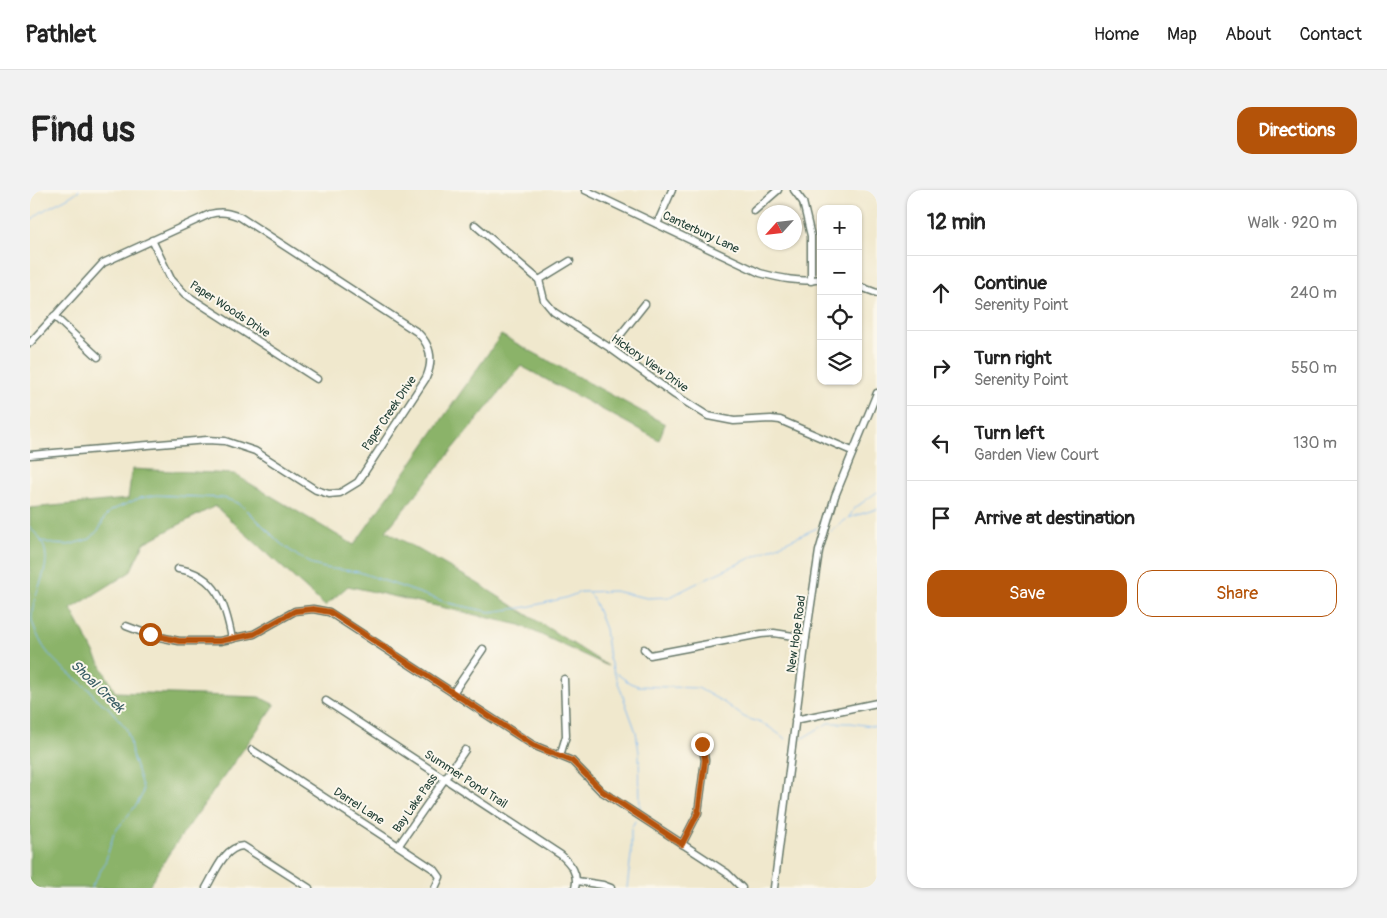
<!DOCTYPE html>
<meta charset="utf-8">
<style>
:root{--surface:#fff;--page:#f2f2f2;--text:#222;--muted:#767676;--line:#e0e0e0;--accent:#b45309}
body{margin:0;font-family:Pangolin,sans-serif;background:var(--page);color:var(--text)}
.controls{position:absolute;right:15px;top:15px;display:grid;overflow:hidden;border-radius:10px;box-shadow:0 1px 4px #0004}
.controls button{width:45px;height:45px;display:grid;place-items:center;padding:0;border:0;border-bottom:1px solid var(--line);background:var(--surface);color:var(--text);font:25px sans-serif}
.compass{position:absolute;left:727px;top:15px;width:45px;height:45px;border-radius:50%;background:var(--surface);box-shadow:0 1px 4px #0004;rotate:243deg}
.stop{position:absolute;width:15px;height:15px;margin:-11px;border:4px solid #b45309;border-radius:50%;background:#fff}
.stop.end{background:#b45309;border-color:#fff;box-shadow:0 1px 5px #0008}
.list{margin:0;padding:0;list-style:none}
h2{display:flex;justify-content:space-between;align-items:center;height:65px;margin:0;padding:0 20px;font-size:21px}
h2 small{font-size:16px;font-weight:400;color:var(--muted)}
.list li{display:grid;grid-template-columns:32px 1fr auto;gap:15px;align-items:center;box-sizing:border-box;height:75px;padding:0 20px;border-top:1px solid var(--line)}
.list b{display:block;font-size:19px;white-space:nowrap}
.list p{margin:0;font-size:16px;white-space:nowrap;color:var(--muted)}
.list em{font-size:16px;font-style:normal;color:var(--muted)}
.actions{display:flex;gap:10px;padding:15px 20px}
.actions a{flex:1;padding:11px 0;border:1px solid var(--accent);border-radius:15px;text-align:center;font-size:18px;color:var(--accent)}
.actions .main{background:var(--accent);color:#fff}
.icon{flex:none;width:28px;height:28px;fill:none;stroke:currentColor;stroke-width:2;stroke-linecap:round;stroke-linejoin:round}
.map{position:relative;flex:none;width:847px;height:698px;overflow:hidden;border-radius:15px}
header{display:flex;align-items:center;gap:30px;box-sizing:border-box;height:70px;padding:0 25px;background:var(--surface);border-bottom:1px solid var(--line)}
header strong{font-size:24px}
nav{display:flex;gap:28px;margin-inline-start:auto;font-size:18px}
.intro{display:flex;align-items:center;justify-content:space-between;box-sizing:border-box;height:120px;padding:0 30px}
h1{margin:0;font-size:35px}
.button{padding:12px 22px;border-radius:15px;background:var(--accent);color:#fff;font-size:18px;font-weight:700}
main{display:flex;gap:30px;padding:0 30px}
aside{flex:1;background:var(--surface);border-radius:15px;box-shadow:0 1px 4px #0004}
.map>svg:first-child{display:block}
.forest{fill:#8bb369;stroke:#55784e}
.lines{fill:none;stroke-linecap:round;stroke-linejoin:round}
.stream{stroke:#82baf3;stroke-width:1}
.minor-casing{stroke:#68796a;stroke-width:9}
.minor{stroke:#fff;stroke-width:6}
.route{stroke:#b45309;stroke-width:6}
.labels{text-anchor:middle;stroke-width:4;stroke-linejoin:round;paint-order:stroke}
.street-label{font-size:12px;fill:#1f3d34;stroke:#fbf7ec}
.water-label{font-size:14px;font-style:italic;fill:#385c64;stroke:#fbf7ec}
</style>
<header>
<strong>Pathlet</strong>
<nav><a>Home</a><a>Map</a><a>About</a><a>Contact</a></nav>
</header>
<div class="intro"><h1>Find us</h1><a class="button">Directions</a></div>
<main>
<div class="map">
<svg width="847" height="698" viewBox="0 0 847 698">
<rect width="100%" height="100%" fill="#fbf7ec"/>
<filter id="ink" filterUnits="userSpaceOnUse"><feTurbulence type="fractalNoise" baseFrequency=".02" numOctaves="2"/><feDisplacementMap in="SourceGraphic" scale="10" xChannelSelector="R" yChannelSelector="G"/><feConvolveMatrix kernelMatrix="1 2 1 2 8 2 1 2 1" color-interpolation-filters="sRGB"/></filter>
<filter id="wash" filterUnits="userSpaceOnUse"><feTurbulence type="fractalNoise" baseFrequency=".0096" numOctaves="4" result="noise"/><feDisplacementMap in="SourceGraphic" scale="20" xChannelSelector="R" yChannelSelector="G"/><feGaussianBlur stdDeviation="1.12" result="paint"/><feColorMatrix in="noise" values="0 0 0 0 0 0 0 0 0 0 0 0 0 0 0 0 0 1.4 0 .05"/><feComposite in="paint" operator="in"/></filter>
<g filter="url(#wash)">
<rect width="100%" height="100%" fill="#f0e8cd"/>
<polygon class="forest" points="471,145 635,234 629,250 491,176 356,341 447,393 578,476 490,435 318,396 295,416 185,316 114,353 100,382 41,419 85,502 229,507 245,515 138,665 118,698 0,698 0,318 98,309 102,279 204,284 324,355"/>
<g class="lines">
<g class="stream">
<path d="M0 32C13 16 34 13 49 0"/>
<polyline points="819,327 825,318 847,302"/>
<path d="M0 338C36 369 0 396 2 431 5 440 10 452 15 459 24 473 48 490 61 501L65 508 78 517 96 538 100 550 102 565 113 599 112 605 107 614 84 643 75 673 61 698"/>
<polyline points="801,341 818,328 847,319"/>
<polyline points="13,351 23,354 38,355 60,349 70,338 73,330 80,321 110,308 126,305 194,308 208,313 215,318 250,353 269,367 283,375 295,378 329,382 418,413 460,422 497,417 535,408 551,402 584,401 617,408 640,407 679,387 787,338"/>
<polyline points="559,403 565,413 575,439 579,468 606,542 609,562 610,618"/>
<polyline points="587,484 600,493 608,496 668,498 693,512 714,527 736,535 756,549"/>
<polyline points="771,549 798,533 821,533 847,537"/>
<polyline points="597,698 601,665 601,639 605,631"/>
</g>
</g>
</g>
<g filter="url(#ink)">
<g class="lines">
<defs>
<g id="minor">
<path d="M555 0 730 83C749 88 771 93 791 89"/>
<polyline points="764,0 773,12 781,46 781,91"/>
<polyline points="724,21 748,0"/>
<polyline points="627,34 642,0"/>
<polyline points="445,35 509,90 514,110 524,122 580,158 645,205 678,226 704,231 741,229 750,230 822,261"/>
<polyline points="122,50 141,89 155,104 287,189"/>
<polyline points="509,90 540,71"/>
<polyline points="828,96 847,103"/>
<polyline points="24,126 68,167"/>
<path d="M0 153 73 73 180 24C192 21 199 23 210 27L387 142C401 155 404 170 396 188L328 292 310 303 299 304 286 300 225 261 195 251 177 250 0 265"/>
<polyline points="580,158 615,114"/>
<path d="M148 379C187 384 196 416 202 449"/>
<polyline points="96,436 120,445 149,451 190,451 224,444 265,421 283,419 299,422 503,555 542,571 571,601 697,683 712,698"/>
<polyline points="614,459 620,465 731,444 744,443 776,448"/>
<polyline points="423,503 453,459"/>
<path d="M296 511 531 665C541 674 549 684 545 698"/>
<polyline points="765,530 847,513"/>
<polyline points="222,560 405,680 410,687 405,698"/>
<polyline points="530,566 536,546 534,489"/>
<polyline points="652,654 668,623 675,570 672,555"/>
<polyline points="369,655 435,560"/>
<polyline points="547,691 573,695 581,698"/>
<path d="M176 698C185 683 194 657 213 656L279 698"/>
<polyline points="744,698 776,448 789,361 805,306 847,203"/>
</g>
</defs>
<use href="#minor" class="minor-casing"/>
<use href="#minor" class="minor"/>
</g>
</g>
<g class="lines" filter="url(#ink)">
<polyline class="route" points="120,444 149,451 190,451 224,444 265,421 283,419 300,422 503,555 542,571 572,601 652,654 668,623 675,570 672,554"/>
</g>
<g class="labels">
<g class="street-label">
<text transform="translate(671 42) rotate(25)" y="4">Canterbury Lane</text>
<text transform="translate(200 119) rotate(33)" y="4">Paper Woods Drive</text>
<text transform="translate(620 173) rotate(35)" y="4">Hickory View Drive</text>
<text transform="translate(359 223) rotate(-56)" y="4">Paper Creek Drive</text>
<text transform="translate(766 444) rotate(-82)" y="4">New Hope Road</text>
<text transform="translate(436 589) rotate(33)" y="4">Summer Pond Trail</text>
<text transform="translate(385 613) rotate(-55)" y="4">Bay Lake Pass</text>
<text transform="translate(329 616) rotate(33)" y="4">Darrel Lane</text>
</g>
<g class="water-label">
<text transform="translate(68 496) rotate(44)" y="5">Shoal Creek</text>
</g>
</g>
</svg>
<div class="controls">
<button>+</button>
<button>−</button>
<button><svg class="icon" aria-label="locate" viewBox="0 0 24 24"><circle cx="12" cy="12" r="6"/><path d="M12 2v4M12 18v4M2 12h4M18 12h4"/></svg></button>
<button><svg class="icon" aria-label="layers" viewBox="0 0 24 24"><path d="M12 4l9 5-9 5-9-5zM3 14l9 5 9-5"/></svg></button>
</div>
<svg class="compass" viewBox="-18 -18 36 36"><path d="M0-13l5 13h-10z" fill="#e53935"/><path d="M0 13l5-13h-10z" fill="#767676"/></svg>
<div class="stop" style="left:120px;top:444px"></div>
<div class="stop end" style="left:672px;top:554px"></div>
</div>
<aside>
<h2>12 min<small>Walk · 920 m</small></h2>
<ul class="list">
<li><svg class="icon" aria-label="ahead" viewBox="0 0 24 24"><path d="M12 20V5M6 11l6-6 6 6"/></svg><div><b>Continue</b><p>Serenity Point</p></div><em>240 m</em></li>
<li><svg class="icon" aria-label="right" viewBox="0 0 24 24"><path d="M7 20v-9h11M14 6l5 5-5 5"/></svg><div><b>Turn right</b><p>Serenity Point</p></div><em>550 m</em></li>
<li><svg class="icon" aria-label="left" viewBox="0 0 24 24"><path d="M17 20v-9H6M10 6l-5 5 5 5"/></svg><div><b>Turn left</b><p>Garden View Court</p></div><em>130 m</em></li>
<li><svg class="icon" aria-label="arrive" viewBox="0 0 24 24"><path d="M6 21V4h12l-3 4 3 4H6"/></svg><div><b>Arrive at destination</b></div></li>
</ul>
<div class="actions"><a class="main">Save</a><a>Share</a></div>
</aside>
</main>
